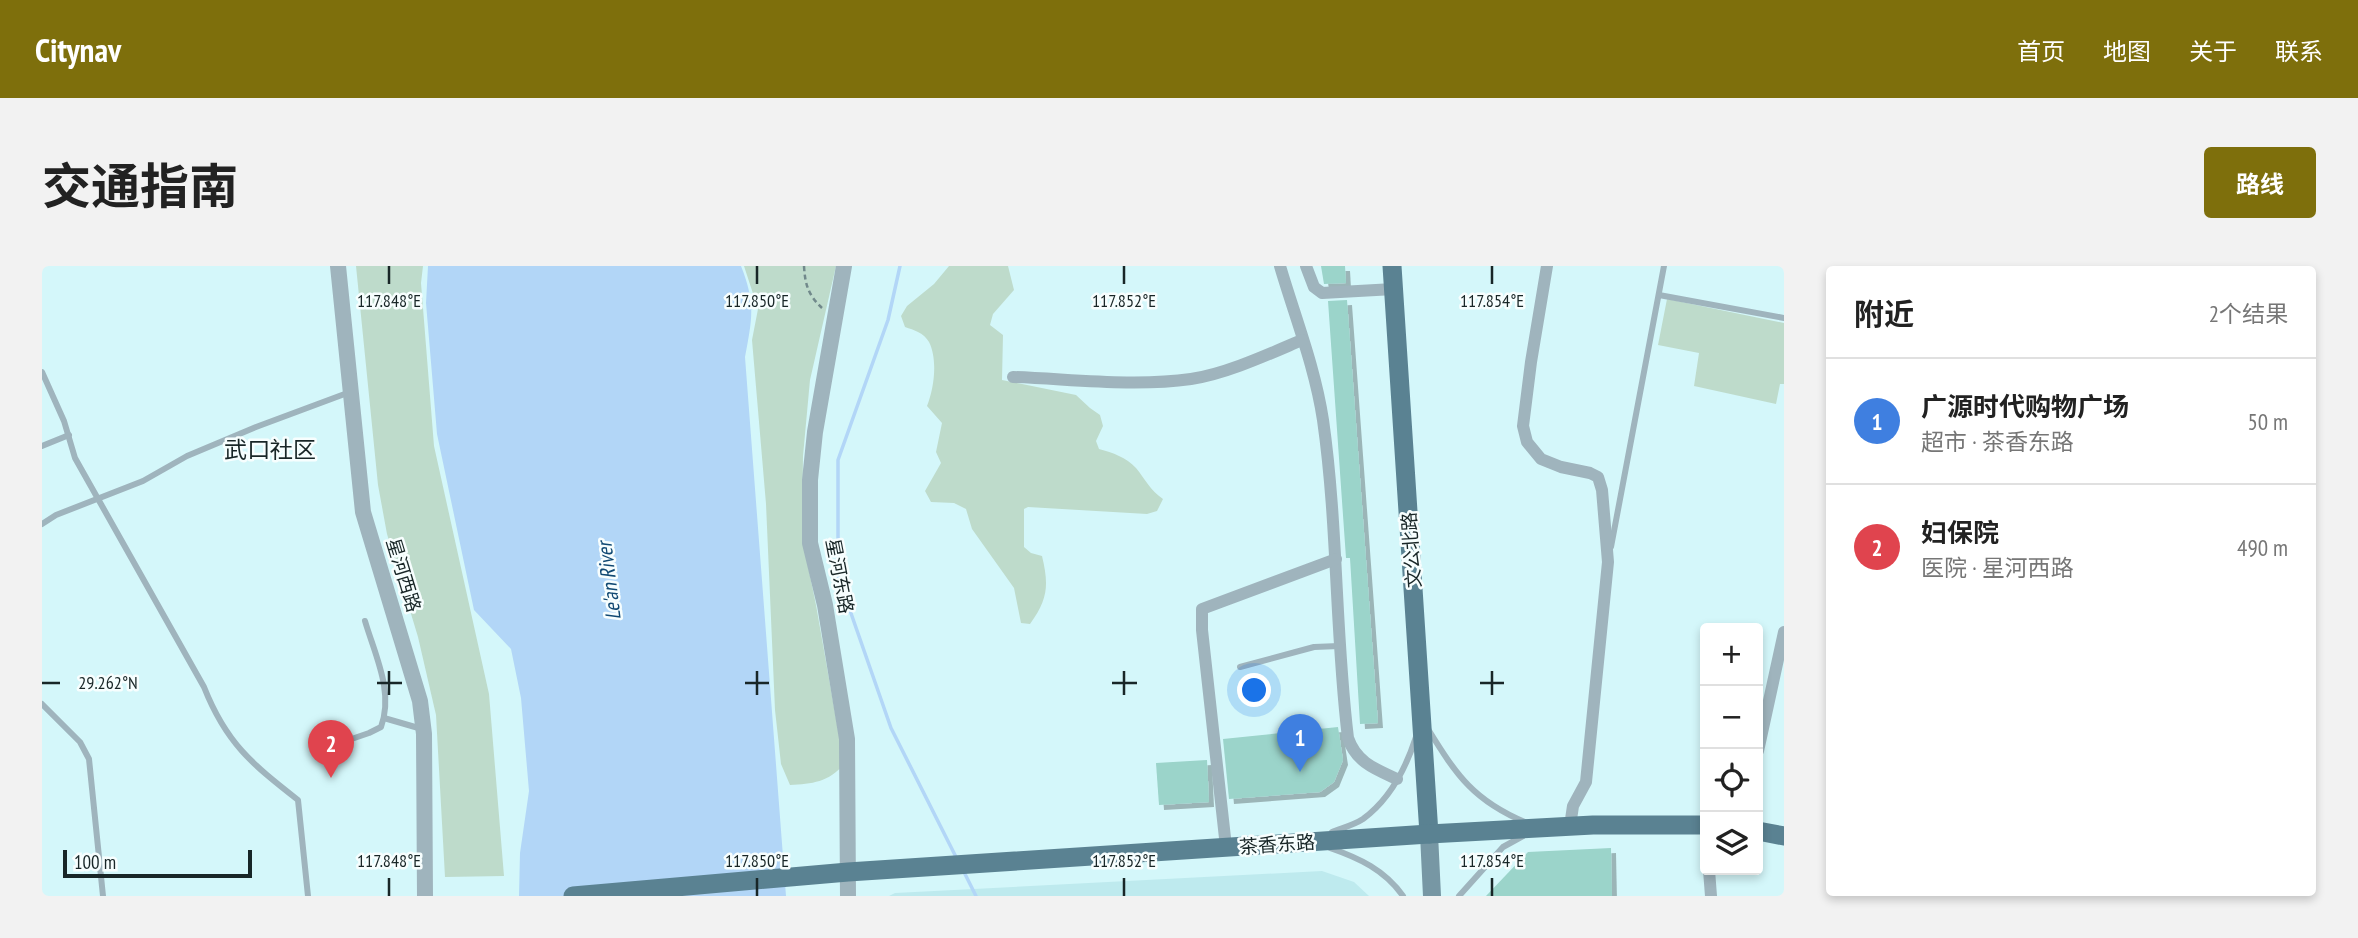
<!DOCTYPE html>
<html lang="zh">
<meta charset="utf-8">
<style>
:root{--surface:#fff;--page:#f2f2f2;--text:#222;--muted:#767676;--line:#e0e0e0;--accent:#7e6f0c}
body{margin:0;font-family:"PT Sans Narrow","Noto Sans SC",sans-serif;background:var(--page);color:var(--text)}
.controls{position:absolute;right:21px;bottom:21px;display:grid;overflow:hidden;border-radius:7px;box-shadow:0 4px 10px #0003}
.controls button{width:63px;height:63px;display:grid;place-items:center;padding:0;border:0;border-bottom:2px solid var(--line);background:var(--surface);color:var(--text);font:35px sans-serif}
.scale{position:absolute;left:21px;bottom:18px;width:189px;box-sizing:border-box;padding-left:7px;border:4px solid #182627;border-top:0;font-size:19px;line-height:24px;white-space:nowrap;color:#182627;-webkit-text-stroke:5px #f7fefe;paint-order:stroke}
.you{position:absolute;left:1213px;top:425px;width:24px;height:24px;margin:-18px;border:5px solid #fff;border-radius:50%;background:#1a73e8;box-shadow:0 0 0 10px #1a73e833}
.badge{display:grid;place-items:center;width:46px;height:46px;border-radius:50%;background:var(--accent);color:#fff;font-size:23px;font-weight:700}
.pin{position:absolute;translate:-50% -58px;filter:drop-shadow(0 2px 4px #0008)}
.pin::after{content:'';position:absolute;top:37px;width:24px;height:21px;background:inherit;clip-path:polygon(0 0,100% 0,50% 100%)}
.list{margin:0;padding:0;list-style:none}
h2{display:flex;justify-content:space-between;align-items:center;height:91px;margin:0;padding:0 28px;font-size:30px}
h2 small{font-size:23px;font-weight:400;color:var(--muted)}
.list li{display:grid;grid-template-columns:46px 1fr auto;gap:21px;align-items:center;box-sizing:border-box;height:126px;padding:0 28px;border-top:2px solid var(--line)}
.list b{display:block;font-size:26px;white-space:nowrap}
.list p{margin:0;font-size:23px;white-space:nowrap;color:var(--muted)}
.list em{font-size:23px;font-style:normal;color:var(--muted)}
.icon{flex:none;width:38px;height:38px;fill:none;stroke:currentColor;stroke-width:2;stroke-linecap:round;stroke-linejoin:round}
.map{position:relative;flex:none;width:1742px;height:630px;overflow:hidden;border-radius:7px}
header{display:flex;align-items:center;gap:42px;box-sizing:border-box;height:98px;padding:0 35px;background:var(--accent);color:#fff}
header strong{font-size:33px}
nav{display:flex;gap:38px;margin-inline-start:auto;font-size:24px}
.intro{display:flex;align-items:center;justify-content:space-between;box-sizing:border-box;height:168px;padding:0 42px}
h1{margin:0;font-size:49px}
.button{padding:18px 32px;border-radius:7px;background:var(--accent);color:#fff;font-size:24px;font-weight:700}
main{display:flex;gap:42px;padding:0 42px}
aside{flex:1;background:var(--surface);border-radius:7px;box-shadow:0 4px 10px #0003}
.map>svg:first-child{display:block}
.built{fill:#beeaee}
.green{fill:#bedbcb}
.water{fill:#b2d6f7}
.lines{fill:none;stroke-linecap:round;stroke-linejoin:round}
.stream{stroke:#b2d6f7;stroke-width:3.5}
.building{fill:#9bd4ca;filter:url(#shadow)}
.path{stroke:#71898b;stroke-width:2.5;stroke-dasharray:5 3.5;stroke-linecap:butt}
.service{stroke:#9fb4bd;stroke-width:6}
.minor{stroke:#9fb4bd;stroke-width:12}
.tertiary{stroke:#9fb4bd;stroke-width:16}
.secondary{stroke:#7797a4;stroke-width:18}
.primary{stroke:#5a8292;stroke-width:19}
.ticks{fill:none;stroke:#182627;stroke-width:2.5}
.labels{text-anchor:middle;stroke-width:5;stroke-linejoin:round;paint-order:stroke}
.street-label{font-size:19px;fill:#182627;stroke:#f7fefe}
.water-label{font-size:21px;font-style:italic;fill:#0f4872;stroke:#f7fefe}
.quarter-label{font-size:23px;fill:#182627;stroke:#f7fefe}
.ticks-label{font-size:18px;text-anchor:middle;fill:#182627;stroke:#f7fefe;stroke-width:5;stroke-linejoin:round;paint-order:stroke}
</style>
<header>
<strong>Citynav</strong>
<nav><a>首页</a><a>地图</a><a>关于</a><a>联系</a></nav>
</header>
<div class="intro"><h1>交通指南</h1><a class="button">路线</a></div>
<main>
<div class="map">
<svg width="1742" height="630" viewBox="0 0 1742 630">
<defs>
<filter id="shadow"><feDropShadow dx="5" dy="5" stdDeviation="0" flood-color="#0004"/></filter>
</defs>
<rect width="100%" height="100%" fill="#d4f7fa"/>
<polygon class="built" points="1280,605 1312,616 1327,630 847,630 853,627"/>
<g class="green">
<polygon points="314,0 381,0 379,17 392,180 447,428 462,610 403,611 394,449 376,371 345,268 336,219"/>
<path d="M702 0H794L768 114 761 190 760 271 774 339 802 498C787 516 770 518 748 519L739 498 733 444 724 238 710 74 716 43Z"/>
<path d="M907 0H966L972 24 951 48 948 59 961 69 960 114 1034 129 1048 142 1058 149 1061 160 1054 175 1057 183C1071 187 1084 191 1094 202 1103 213 1108 224 1121 233L1115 245 1105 248 986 241 982 243V281L989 287 1000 290C1007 319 1006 333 988 358L979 357 972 322 930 263 924 243 912 237 889 236 883 225 899 197 894 186 900 157 885 140C892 122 896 94 887 76 882 67 872 64 863 61L859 50 865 40 892 18Z"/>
<polygon points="1625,33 1742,57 1742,118 1738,118 1734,138 1652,120 1657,87 1616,79"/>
</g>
<path class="water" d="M386 0H699C714 38 710 53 703 91L744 630H477L478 587 487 525 479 432 469 383 432 344 395 168 384 37Z"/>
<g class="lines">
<g class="stream">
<polyline points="858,0 846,54 796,194 796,310 849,462 915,593"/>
<polyline points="922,606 934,630"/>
</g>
</g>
<g class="building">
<polygon points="1279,0 1303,0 1304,17 1282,18"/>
<polygon points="1305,34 1336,457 1318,458 1308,292 1304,292 1286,35"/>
<polygon points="1296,461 1301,494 1292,516 1278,526 1187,533 1181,473"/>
<polygon points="1165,494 1167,536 1117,539 1114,497"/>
<polygon points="1569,582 1570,630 1444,630 1486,586"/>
</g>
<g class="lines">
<path class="path" d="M762 0C763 18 766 29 780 42"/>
<g class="service">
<polyline points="1617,29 1742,52"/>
<path d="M0 106 22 155 33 192 162 421C184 477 210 498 256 534L266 630"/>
<polyline points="0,180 27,169"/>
<polyline points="0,258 14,249 101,215 145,190 214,161 308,126"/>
<polyline points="1569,281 1622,0"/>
<polyline points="1198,401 1272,381 1297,380"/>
<polyline points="0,438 38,476 47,493 61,630"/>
<polyline points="342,452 380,463"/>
<path d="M1386 463C1415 510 1432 535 1485 557"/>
<path d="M292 479 327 467 339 461C352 426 333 389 323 355"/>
<path d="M1290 566C1300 562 1312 559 1321 553 1347 534 1364 502 1374 471"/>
<path d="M1288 582C1317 592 1343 604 1361 630"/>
<polyline points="1417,630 1461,581 1481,570"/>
</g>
<g class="minor">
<path d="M1238 0C1253 51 1273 101 1281 154 1296 259 1293 366 1306 472 1314 496 1333 503 1355 513"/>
<polyline points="1264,0 1272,21 1280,27 1352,23"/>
<polyline points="1505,0 1489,96 1481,160 1485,176 1499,193 1519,201 1548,207 1556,211 1560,224 1566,296 1544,516 1531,540 1528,560"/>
<path d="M971 111C1029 113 1092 121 1149 113 1184 108 1227 88 1260 74"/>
<polyline points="1716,485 1742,366"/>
<polyline points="1184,581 1160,364 1160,343 1294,293"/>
<polyline points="1667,604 1669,630"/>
</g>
<g class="tertiary">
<polyline points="296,0 321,246 378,435 382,468 383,630"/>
<polyline points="802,0 773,166 768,214 768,277 783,339 805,473 806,630"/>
</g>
<polyline class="secondary" points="1387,568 1390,630"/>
<g class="primary">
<polyline points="1350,0 1387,568"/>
<polyline points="1716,565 1742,570"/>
<polyline points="531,630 806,606 1387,568 1551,559 1663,559"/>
</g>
</g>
<path class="ticks" d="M347 0V18M715 0V18M1082 0V18M1450 0V18M347 405V429M715 405V429M1082 405V429M1450 405V429M0 417H18M335 417H360M703 417H727M1070 417H1095M1438 417H1462M347 612V630M715 612V630M1082 612V630M1450 612V630"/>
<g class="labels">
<g class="street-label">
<text transform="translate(1369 284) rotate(-94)" y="7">文公北路</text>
<text transform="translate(362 309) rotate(73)" y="7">星河西路</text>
<text transform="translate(798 310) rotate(79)" y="7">星河东路</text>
<text transform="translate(1235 578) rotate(-4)" y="7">茶香东路</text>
</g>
<g class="water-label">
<text transform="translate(567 315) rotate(-97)" y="7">Le'an River</text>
</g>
<g class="quarter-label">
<text x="228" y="192">武口社区</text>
</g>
</g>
<g class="ticks-label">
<text x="347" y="41">117.848°E</text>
<text x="715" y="41">117.850°E</text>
<text x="1082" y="41">117.852°E</text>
<text x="1450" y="41">117.854°E</text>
<text x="66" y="423">29.262°N</text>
<text x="347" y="601">117.848°E</text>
<text x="715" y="601">117.850°E</text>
<text x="1082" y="601">117.852°E</text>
<text x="1450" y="601">117.854°E</text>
</g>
</svg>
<div class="controls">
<button>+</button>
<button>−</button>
<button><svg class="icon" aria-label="locate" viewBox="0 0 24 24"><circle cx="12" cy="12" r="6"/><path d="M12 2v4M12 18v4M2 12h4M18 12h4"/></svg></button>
<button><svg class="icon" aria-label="layers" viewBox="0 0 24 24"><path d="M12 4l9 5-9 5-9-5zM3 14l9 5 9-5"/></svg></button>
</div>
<div class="scale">100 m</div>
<div class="you"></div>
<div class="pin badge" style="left:1258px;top:506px;background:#3f7fe0">1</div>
<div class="pin badge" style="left:289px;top:512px;background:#e0444e">2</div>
</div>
<aside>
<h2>附近<small>2个结果</small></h2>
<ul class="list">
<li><span class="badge" style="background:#3f7fe0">1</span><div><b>广源时代购物广场</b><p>超市 · 茶香东路</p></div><em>50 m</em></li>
<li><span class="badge" style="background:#e0444e">2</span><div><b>妇保院</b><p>医院 · 星河西路</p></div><em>490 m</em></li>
</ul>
</aside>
</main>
